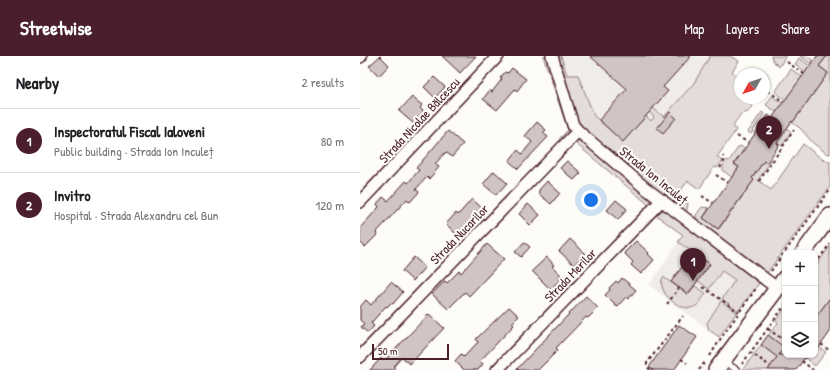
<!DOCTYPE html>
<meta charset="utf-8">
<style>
:root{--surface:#fff;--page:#f6f6f6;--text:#202124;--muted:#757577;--line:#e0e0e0;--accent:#4a1f2b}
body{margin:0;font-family:"Patrick Hand",sans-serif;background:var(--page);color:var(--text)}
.controls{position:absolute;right:12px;bottom:12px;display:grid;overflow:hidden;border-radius:8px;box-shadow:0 1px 3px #0004}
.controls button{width:36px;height:36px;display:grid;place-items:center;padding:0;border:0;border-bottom:1px solid var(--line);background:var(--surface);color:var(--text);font:20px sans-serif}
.compass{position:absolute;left:374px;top:12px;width:36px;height:36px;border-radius:50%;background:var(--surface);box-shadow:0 1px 3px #0004;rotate:230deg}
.scale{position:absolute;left:12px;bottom:10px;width:77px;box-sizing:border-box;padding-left:4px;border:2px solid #4a1f2b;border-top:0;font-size:11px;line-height:14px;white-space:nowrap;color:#4a1f2b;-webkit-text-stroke:3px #fdfcf7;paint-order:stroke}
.you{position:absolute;left:231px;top:144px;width:14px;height:14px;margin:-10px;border:3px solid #fff;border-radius:50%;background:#1a73e8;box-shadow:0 0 0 6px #1a73e833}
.badge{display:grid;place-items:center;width:26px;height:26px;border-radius:50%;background:var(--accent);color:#fff;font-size:13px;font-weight:700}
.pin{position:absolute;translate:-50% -33px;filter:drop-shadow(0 1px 2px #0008)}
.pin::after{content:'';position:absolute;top:21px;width:14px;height:12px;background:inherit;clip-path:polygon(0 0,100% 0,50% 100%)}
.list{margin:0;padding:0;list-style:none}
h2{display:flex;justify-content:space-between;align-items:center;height:52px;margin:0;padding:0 16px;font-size:17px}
h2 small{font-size:13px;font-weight:400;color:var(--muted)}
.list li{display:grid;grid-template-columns:26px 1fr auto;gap:12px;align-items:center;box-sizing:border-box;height:64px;padding:0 16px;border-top:1px solid var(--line)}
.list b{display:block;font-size:15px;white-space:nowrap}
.list p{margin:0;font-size:13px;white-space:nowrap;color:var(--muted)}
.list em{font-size:13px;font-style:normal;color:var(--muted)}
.icon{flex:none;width:22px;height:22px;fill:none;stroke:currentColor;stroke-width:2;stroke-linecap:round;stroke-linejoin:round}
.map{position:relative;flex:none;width:470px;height:314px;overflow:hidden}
header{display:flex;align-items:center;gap:24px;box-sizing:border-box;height:56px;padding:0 20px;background:var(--accent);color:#fff}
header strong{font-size:19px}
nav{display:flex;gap:22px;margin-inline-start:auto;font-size:14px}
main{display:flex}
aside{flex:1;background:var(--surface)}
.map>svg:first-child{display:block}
.built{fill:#f0ece8}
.green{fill:#e3dcda;stroke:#967e82}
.building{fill:#d0c5c4;stroke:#4a1f2b}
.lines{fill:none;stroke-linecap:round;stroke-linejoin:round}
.service-casing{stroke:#4a1f2b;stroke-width:8}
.minor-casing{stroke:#4a1f2b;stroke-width:14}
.secondary-casing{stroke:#4a1f2b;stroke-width:18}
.path{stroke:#4a1f2b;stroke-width:2;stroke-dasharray:3 3;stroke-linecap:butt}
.service{stroke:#fdfcf7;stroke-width:5.5}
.minor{stroke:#fdfcf7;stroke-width:11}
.secondary{stroke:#fdfcf7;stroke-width:15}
.labels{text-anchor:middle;stroke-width:4;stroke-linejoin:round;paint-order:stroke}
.street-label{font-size:13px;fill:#4a1f2b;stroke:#fdfcf7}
</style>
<header>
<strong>Streetwise</strong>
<nav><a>Map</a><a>Layers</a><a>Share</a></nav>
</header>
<main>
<aside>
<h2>Nearby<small>2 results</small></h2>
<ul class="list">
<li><span class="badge">1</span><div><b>Inspectoratul Fiscal Ialoveni</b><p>Public building · Strada Ion Inculeț</p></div><em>80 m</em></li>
<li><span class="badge">2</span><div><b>Invitro</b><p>Hospital · Strada Alexandru cel Bun</p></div><em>120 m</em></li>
</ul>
</aside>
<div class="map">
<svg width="470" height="314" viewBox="0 0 470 314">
<rect width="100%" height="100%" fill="#fdfcf7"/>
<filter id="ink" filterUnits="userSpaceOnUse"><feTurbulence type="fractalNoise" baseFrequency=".025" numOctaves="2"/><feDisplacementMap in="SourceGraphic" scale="8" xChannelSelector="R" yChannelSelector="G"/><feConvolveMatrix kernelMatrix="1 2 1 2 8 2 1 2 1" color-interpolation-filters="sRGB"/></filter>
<g filter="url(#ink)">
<g class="built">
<polygon points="201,0 356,0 307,136 220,66"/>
<polygon points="329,171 400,226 359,281 289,229"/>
</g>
<g class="green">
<polygon points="183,0 187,0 210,74 201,85 199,83 208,74"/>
<polygon points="197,0 201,0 207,19 218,19 234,60 263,85 286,60 291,65 294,61 289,56 293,52 304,61 334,27 350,0 370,0 379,5 372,16 380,21 380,42 397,42 388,56 381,58 373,69 376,74 357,101 363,105 357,112 354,111 339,133 328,125 317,139 328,147 327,154 325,157 307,145 286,125 218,69"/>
<polygon points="411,0 426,0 419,11 413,5"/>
<polygon points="440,0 447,0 460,9 467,0 470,0 470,98 466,97 453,87 440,72 406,49 412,40 423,48 418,55 433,66 468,17 453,6 451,8"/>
<polygon points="439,2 450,10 446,16 435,8"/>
<polygon points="431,13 442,21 426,44 415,36"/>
<polygon points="402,56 404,58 391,78 388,76"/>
<polygon points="427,72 431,76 422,90 417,87"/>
<polygon points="219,84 226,88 294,144 289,149 215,87"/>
<polygon points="443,88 462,103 470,106 470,131 407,217 339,167 336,163 336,159 342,151 349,152 343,162 359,173 394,124 378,112 372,121 363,115 363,109 367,104 369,105 379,90 385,92 374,108 393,121 404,105 409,103 411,105 398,124 411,134"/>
<polygon points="306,154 329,171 400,226 378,255 362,243 375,224 362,215 349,233 338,225 350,208 318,186 323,179 296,159 302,155"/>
<polygon points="470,190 470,242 455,262 455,211"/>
<path d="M303 221 328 238 335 230 346 237C343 241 340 247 336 250 322 259 295 236 303 221Z"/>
<polygon points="361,245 377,256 359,281 349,274 347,267"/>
<polygon points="425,252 425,290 408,314 384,314 383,313 418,267 416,264"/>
<polygon points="459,291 466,296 455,310 445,302 447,299 455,299 455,296"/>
</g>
<g class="building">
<polygon points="20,0 29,9 19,20 9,10"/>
<polygon points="82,0 116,0 100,17"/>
<polygon points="230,0 331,0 303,31 308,35 263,86 239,64 267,33"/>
<polygon points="457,0 467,0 459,10 468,17 433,66 432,65 417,87 419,89 407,107 404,105 392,122 394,124 358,173 343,162 379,111 374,108 408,59 412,62"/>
<polygon points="152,12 166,23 157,35 155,33 137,54 123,43 130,34 132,36 142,23 140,22 145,16 148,17"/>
<polygon points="74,21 85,31 75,42 64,31"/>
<polygon points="52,41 62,49 60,52 64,56 54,68 39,55"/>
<polygon points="310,56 316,62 303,77 297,72"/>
<polygon points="177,66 186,74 183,77 188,81 158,113 149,105 158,94 162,98 172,86 165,80"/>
<polygon points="88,75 103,88 92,101 86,96 75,108 79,111 69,123 67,121 56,133 59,136 50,146 47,143 16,177 17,179 5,191 0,186 0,172 19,151 17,148 23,141 28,145 46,125 48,127 59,114 56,112"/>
<polygon points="207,105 221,117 214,124 200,112"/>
<polygon points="134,115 147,127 136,139 123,128"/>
<polygon points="187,125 200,137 191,148 179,138 179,134"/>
<polygon points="112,143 123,153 97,179 86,168 96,157 98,159"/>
<polygon points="256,144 267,153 258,164 247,154"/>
<polygon points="168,148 180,159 170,169 159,158"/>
<polygon points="210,183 225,197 214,209 199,195"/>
<polygon points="276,185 289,197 288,198 294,204 281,218 271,209 273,206 264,197"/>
<polygon points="164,186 170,191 161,201 155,196"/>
<polygon points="127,188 144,203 109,240 105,236 88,253 72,238 85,225 87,227 99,215 101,217"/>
<polygon points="333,196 350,208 328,238 311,226"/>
<polygon points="54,201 65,211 53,225 42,215"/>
<polygon points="187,201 194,209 192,210 201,219 199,221 201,223 190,233 172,215"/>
<polygon points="262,222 276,234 268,243 266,241 257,251 245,239 250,234 249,232 256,225 258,227"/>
<polygon points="31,226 43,236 33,248 31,247 27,251 26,250 11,267 14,270 8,277 1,271 4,268 0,264 0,251 6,244 11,249"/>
<polygon points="226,240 238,252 228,262 226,261 196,292 198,294 178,314 156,314"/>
<polygon points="470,242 470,276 455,297 455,262"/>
<polygon points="149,251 159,260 152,267 154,269 120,305 123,308 118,314 104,314 95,305 101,298 104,301 118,286 116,283"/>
<polygon points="69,258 84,272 50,308 42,301 34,310 34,314 10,314 21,302 23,304 25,302 26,303"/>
<polygon points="319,269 337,281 314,314 293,314 289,311"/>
<polygon points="408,279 424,291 419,299 447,299 436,314 408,314 417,301 401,289"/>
</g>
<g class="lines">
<defs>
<polyline id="service" points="363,305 377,314"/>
<g id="minor">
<polyline points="192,0 213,69 218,75 284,131 418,233"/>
<polyline points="0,1 1,0"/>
<polyline points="0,146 138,0"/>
<polyline points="0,301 218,75"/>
<polyline points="137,314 302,144"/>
</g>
<g id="secondary">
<polyline points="443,197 470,160"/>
<polyline points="356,314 425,222"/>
</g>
</defs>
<use href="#service" class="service-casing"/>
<use href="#minor" class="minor-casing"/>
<use href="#secondary" class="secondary-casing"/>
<g class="path">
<polyline points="427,6 444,18"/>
<polyline points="408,35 424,46"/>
<polyline points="377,80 389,87"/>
<polyline points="360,112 364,105 363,100"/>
<polyline points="356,119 368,127"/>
<polyline points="399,125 434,74"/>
<polyline points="342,140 353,147"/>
<polyline points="455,208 470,188"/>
<polyline points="411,215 470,134"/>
<polyline points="343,231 379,256"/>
<polyline points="307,248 319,232"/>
<polyline points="408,273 425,285"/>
<polyline points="461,288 470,295"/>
<polyline points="390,296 410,310"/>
<polyline points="350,300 361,282 397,231"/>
<polyline points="321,303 327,307"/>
<polyline points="442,305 453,314"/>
<polyline points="382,308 425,249"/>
<polyline points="290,314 287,310 287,307 323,260"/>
<polyline points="339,314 345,306"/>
</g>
<use href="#service" class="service"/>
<use href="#minor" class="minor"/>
<use href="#secondary" class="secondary"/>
</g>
</g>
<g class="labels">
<g class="street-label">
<text transform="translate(59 64) rotate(-47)" y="5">Strada Nicolae Bălcescu</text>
<text transform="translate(294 119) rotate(39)" y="5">Strada Ion Inculeț</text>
<text transform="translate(99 178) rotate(-46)" y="5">Strada Nucarilor</text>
<text transform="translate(210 219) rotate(-46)" y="5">Strada Merilor</text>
</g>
</g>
</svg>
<div class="controls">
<button>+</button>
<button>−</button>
<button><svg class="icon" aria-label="layers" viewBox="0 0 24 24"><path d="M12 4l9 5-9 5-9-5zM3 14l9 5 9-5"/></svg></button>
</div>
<svg class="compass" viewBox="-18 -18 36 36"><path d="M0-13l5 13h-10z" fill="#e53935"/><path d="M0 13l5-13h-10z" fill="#757577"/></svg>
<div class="scale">50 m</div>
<div class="you"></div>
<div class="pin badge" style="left:333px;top:225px">1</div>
<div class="pin badge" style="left:409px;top:93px">2</div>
</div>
</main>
